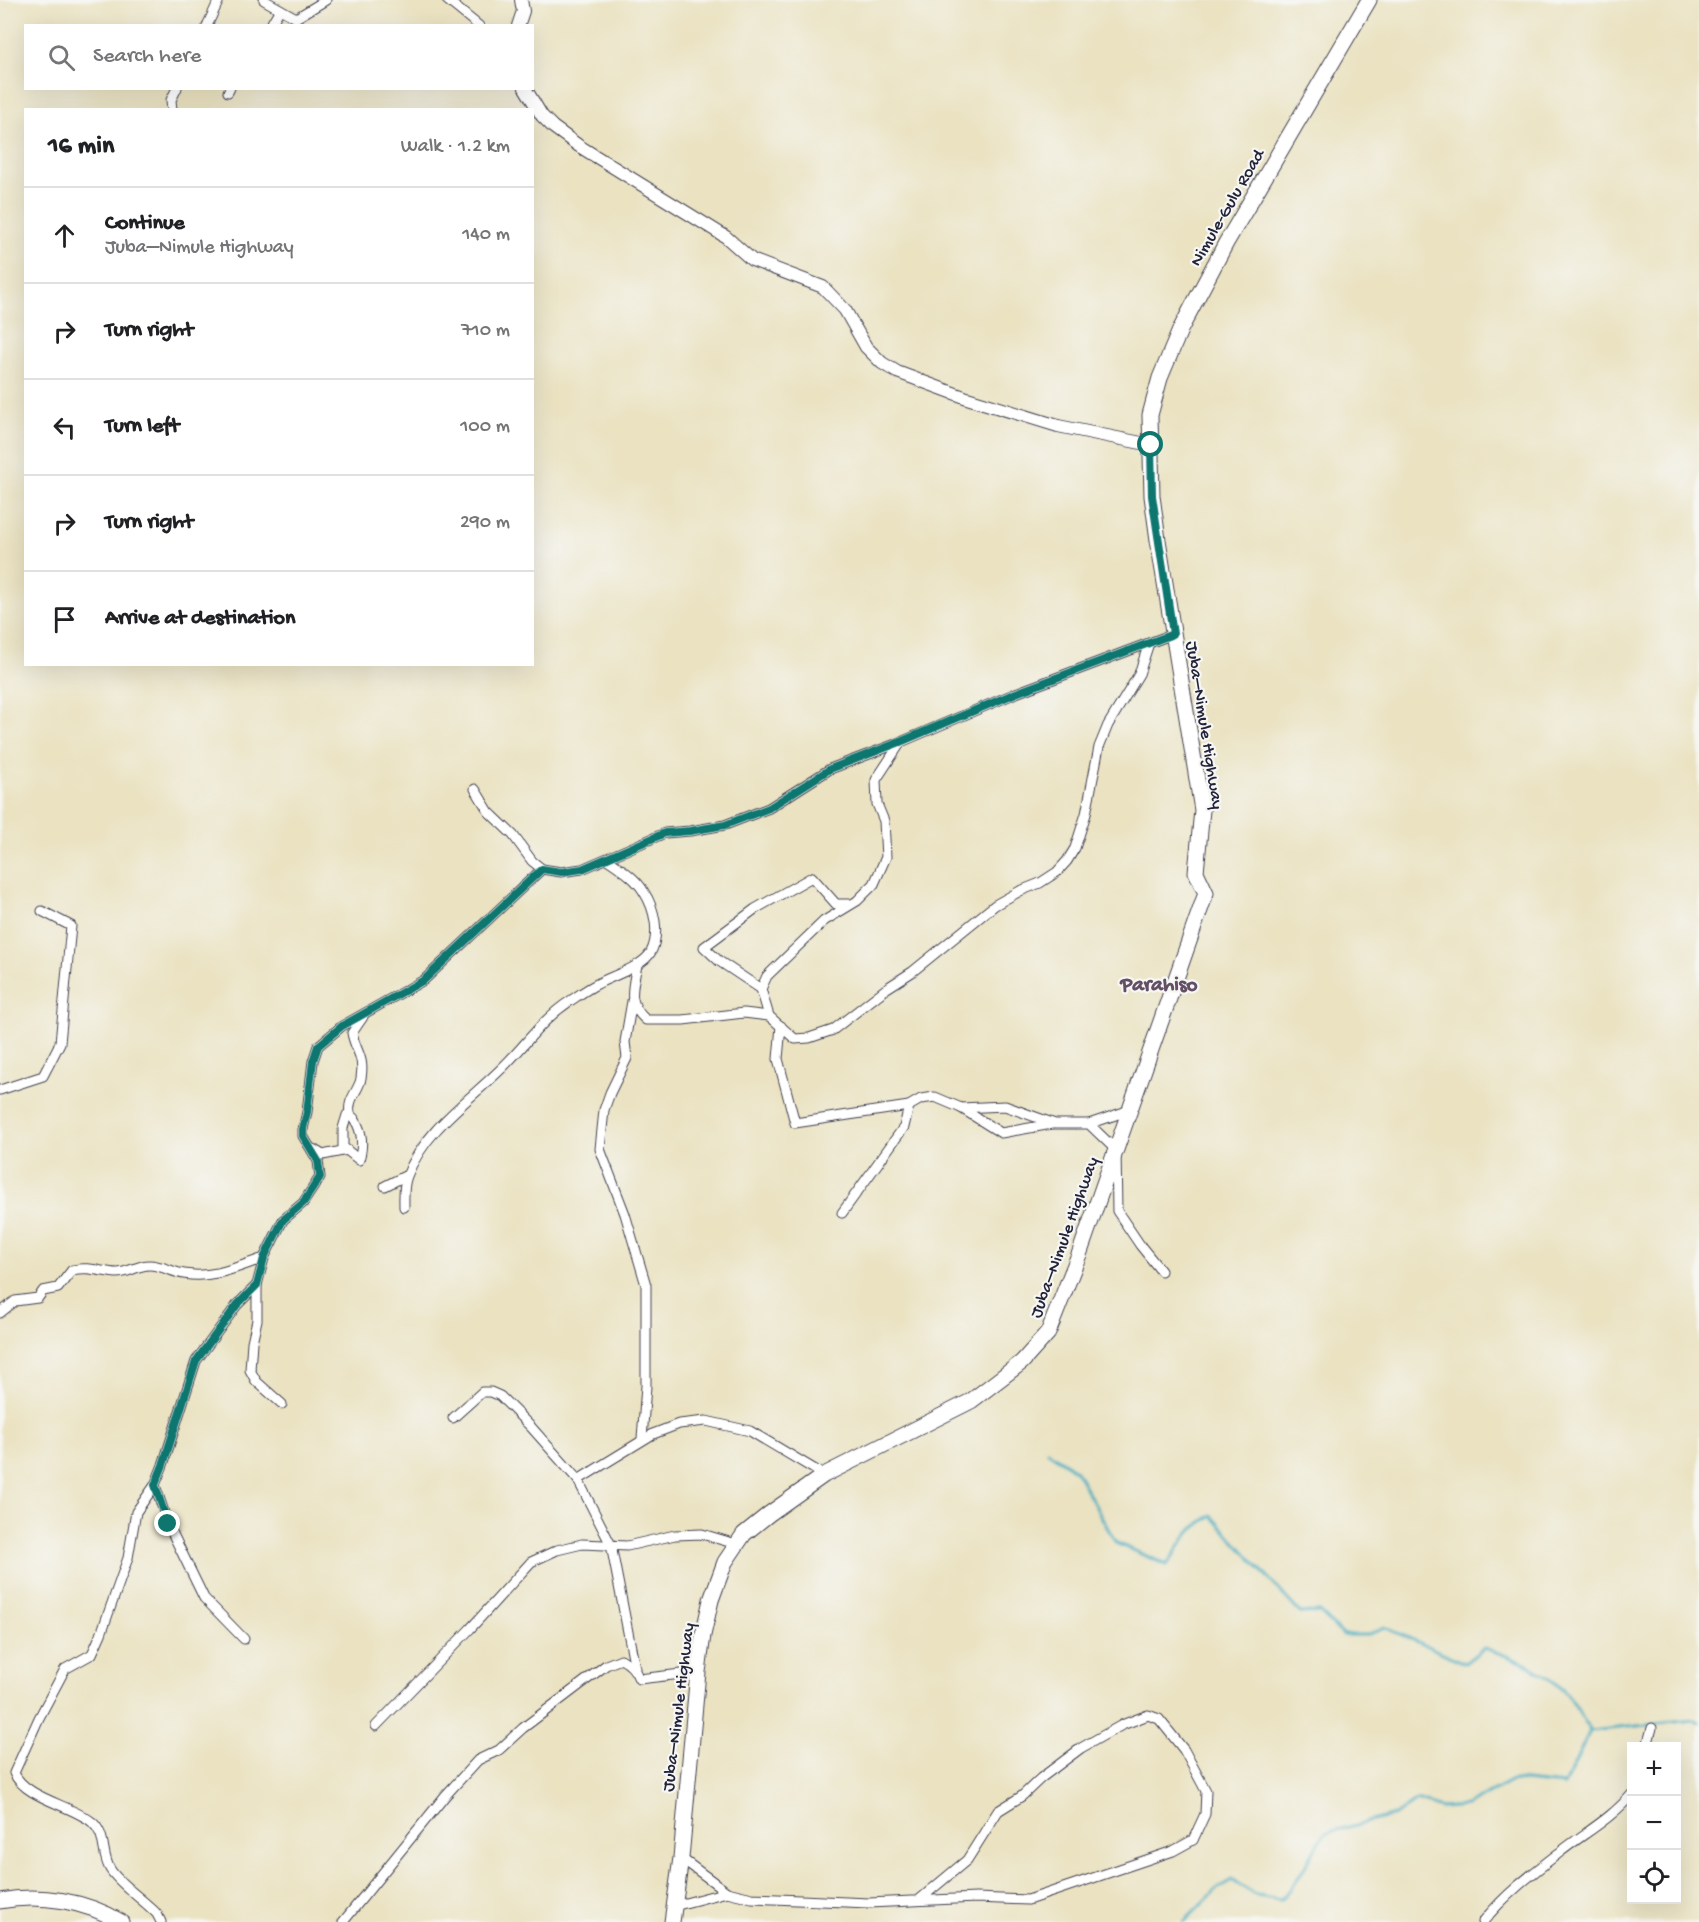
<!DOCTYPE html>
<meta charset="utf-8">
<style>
:root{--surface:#fff;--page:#f6f6f6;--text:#202124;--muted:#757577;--line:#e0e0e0}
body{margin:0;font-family:"Gochi Hand",sans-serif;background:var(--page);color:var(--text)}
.controls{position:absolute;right:18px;bottom:18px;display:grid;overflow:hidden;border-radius:0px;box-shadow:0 6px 24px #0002}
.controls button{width:54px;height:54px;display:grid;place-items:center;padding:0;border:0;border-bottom:2px solid var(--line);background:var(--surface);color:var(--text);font:30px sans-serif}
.stop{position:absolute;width:18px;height:18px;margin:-14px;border:4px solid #0f766e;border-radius:50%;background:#fff}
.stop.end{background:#0f766e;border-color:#fff;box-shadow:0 2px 6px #0008}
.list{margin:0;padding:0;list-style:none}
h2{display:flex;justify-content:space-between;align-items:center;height:78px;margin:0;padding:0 24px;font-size:26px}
h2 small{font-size:20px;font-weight:400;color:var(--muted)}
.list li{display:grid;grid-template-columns:39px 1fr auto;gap:18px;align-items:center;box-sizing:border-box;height:96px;padding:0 24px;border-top:2px solid var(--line)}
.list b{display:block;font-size:22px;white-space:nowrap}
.list p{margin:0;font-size:20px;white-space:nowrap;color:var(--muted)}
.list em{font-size:20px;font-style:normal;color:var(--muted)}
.icon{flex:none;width:33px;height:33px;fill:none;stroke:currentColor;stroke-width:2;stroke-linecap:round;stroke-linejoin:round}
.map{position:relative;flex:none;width:1699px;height:1922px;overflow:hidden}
.search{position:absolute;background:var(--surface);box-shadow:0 6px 24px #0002;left:24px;top:24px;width:510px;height:66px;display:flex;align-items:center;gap:15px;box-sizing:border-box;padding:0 21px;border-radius:0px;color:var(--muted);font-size:22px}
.panel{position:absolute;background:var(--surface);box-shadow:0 6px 24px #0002;left:24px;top:108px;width:510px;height:558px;border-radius:0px}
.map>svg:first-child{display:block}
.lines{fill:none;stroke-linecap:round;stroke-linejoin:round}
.stream{stroke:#42abc1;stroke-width:3}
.minor-casing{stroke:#403f4f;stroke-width:11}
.tertiary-casing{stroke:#403f4f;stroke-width:14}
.primary-casing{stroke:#403f4f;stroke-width:17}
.minor{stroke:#fff;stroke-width:9}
.tertiary{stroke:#fff;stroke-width:12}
.primary{stroke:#fff;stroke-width:15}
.route{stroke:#0f766e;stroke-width:8}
.labels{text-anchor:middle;stroke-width:4.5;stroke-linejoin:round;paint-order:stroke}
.street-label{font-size:18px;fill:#22223b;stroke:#f6f6f2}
.quarter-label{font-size:21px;font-weight:bold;fill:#624f66;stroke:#f6f6f2}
</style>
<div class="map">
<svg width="1699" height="1922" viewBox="0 0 1699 1922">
<rect width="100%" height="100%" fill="#f6f6f2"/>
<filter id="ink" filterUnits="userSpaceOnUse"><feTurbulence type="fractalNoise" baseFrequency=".0167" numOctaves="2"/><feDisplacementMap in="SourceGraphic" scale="12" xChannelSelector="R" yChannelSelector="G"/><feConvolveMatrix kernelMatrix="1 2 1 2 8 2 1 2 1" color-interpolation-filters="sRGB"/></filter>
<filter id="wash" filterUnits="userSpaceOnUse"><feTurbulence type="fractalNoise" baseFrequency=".008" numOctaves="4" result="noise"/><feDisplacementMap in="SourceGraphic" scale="24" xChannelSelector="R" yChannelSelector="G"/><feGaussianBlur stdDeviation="1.35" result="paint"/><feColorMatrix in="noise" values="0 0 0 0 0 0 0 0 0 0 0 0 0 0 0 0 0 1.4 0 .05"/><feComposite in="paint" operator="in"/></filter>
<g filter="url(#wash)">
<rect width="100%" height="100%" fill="#eae2c1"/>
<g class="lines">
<g class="stream">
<path d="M1047 1451 1076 1471 1116 1543 1167 1565 1189 1532 1211 1515 1300 1613 1319 1612 1343 1635H1367L1384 1627 1465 1663 1484 1648C1517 1659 1550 1671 1571 1700 1578 1710 1584 1721 1590 1731"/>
<polyline points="1184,1922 1218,1888 1232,1880 1257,1896 1280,1900 1297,1880 1325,1833 1395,1815 1416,1800 1441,1808 1466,1806 1514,1780 1564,1785 1590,1731 1694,1720 1699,1722"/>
</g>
</g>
</g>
<g filter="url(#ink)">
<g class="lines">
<defs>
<g id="minor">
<polyline points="264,0 296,18 326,0"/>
<polyline points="447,0 479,26"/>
<polyline points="207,26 219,0"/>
<polyline points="270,26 280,9"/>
<polyline points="228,92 230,88"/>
<polyline points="172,110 171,100 177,88"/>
<polyline points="475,789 489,812 513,835 532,861 542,869"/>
<polyline points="851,904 836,904 812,877 755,909 704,947 719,961 761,989 767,976 824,921 857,901 874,884 886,857 884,821 877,804 876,780 901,742"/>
<path d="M637 965C633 987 626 1003 646 1020H683L744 1013 769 1016"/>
<polyline points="761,989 769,1016 795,1039 809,1038 833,1030 887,988 912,972 995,905 1020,891 1040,883 1057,872 1067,861 1075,848 1086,814 1099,747 1108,725 1139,674 1149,643"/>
<polyline points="632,1001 625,1042 627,1058 610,1093 604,1110 600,1149 625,1214 646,1285 646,1386 642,1439"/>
<polyline points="781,1026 778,1059 795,1123 909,1106 921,1099 935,1097 961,1108 1005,1106 1055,1124 1089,1124 1116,1150 1117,1211 1140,1245 1161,1271"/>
<polyline points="0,1090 43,1076 60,1043 71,926 42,911"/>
<polyline points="961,1108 1001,1133 1052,1124"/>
<path d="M350 1115H347L343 1128V1147L359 1160C363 1147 363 1133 355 1120 352 1115 351 1118 350 1113 347 1099 360 1089 361 1078 365 1057 355 1050 352 1033L363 1017"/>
<polyline points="1089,1124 1130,1110"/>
<polyline points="313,1149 323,1155 347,1150"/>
<polyline points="385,1186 407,1175"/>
<path d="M404 1207C404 1196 403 1186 407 1176 425 1129 469 1101 502 1068 526 1045 541 1020 570 1001 579 995 587 989 597 984 611 976 643 967 651 952 660 934 655 909 644 892 636 878 620 868 607 859"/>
<polyline points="842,1213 904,1127 909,1106"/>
<polyline points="257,1285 257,1320 252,1342 250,1370 256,1381 282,1404"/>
<path d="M0 1313 15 1301 38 1298 43 1291 58 1288 72 1270C89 1266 101 1272 117 1273 128 1273 138 1265 149 1265 161 1265 172 1272 184 1274 213 1279 237 1267 264 1258"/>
<polyline points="453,1418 482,1392 491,1392 500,1396 531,1427 578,1480"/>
<path d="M155 1485 136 1512 128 1558 101 1634 92 1654 65 1669 39 1718 14 1773C25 1798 71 1805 92 1822 107 1835 101 1854 110 1869 119 1884 144 1900 157 1914L161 1922"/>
<polyline points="244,1639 204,1598 168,1524 155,1485 163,1465 196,1361 237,1305 257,1285 264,1258 283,1220 303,1203 320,1177 318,1161 303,1136 303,1129 307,1112 313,1061 318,1046 342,1026 424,980 542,869 561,872 582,869 665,833 690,831 725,825 769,808 830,769 901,742 1016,693 1173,634"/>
<polyline points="635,1668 611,1545 578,1480 653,1434 679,1424 706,1421 750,1431 824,1475"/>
<polyline points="376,1726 470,1629 531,1562 557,1550 582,1544 627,1546 675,1535 702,1534 736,1544"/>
<polyline points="1647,1746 1652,1728"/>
<polyline points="681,1858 727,1892 752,1898 869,1903 976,1898 1028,1900 1173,1851 1193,1840 1205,1814 1206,1791 1184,1750 1159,1719 1148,1715 1122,1725 1081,1748 1041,1778 1022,1796 998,1811 967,1860 919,1900"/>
<polyline points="674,1906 727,1892"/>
<path d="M343 1922 445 1796 478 1760 499 1750 523 1728 606 1665 621 1659C630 1664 635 1669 639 1679L698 1672"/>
<path d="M1483 1922C1503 1896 1533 1873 1559 1853 1584 1833 1611 1819 1632 1794"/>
</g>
<g id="tertiary">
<polyline points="518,26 523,11 521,0"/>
<polyline points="525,88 542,116 553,127 579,146 726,237 752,260 823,287 845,310 866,347 882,363 897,372 967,398 1058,426 1151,445"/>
</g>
<g id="primary">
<path d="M0 1901C40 1893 86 1901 121 1922"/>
<polyline points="672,1922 681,1858 698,1672 703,1635 711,1600 725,1562 744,1534 769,1514 824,1475 971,1401 1022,1362 1048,1333 1080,1252 1206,893 1196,872 1202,810 1158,540 1152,496 1150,415 1160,378 1181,328 1226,243 1369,0"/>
</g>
</defs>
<use href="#minor" class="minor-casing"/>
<use href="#tertiary" class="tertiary-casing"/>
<use href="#primary" class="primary-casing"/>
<use href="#minor" class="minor"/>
<use href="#tertiary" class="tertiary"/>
<use href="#primary" class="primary"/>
</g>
</g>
<g class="lines" filter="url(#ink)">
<polyline class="route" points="168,1524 155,1485 163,1465 196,1361 237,1305 257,1285 264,1258 283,1220 303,1203 320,1177 318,1161 303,1136 303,1129 307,1112 313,1061 318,1046 342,1026 424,980 542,869 561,872 582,869 665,833 690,831 725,825 769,808 830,769 900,742 1016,693 1173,634 1152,496 1151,445"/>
</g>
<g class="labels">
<g class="street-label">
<text transform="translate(1226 207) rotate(-60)" y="6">Nimule-Gulu Road</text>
<text transform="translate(1206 725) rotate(81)" y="6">Juba–Nimule Highway</text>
<text transform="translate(1063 1237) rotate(-70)" y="6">Juba–Nimule Highway</text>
<text transform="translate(677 1707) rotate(-83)" y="6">Juba–Nimule Highway</text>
</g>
<g class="quarter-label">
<text x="1159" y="990">Parahiso</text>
</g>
</g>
</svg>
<div class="controls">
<button>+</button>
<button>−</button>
<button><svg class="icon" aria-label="locate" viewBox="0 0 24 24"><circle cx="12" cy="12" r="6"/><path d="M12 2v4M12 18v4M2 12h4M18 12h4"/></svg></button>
</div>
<div class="stop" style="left:1151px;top:445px"></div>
<div class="stop end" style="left:168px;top:1524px"></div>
<div class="search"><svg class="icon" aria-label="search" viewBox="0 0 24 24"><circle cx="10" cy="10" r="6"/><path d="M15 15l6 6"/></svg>Search here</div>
<section class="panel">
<h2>16 min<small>Walk · 1.2 km</small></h2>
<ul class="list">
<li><svg class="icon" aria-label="ahead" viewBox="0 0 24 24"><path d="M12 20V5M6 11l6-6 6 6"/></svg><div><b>Continue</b><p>Juba–Nimule Highway</p></div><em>140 m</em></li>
<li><svg class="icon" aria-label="right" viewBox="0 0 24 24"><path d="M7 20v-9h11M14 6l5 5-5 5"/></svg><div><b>Turn right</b></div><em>710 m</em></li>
<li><svg class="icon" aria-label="left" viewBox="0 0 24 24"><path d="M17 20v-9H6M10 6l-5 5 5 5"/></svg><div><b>Turn left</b></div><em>100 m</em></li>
<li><svg class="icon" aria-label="right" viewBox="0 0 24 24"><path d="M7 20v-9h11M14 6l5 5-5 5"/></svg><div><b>Turn right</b></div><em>290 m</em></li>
<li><svg class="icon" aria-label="arrive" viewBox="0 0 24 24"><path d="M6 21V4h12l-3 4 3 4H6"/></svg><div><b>Arrive at destination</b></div></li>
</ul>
</section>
</div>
